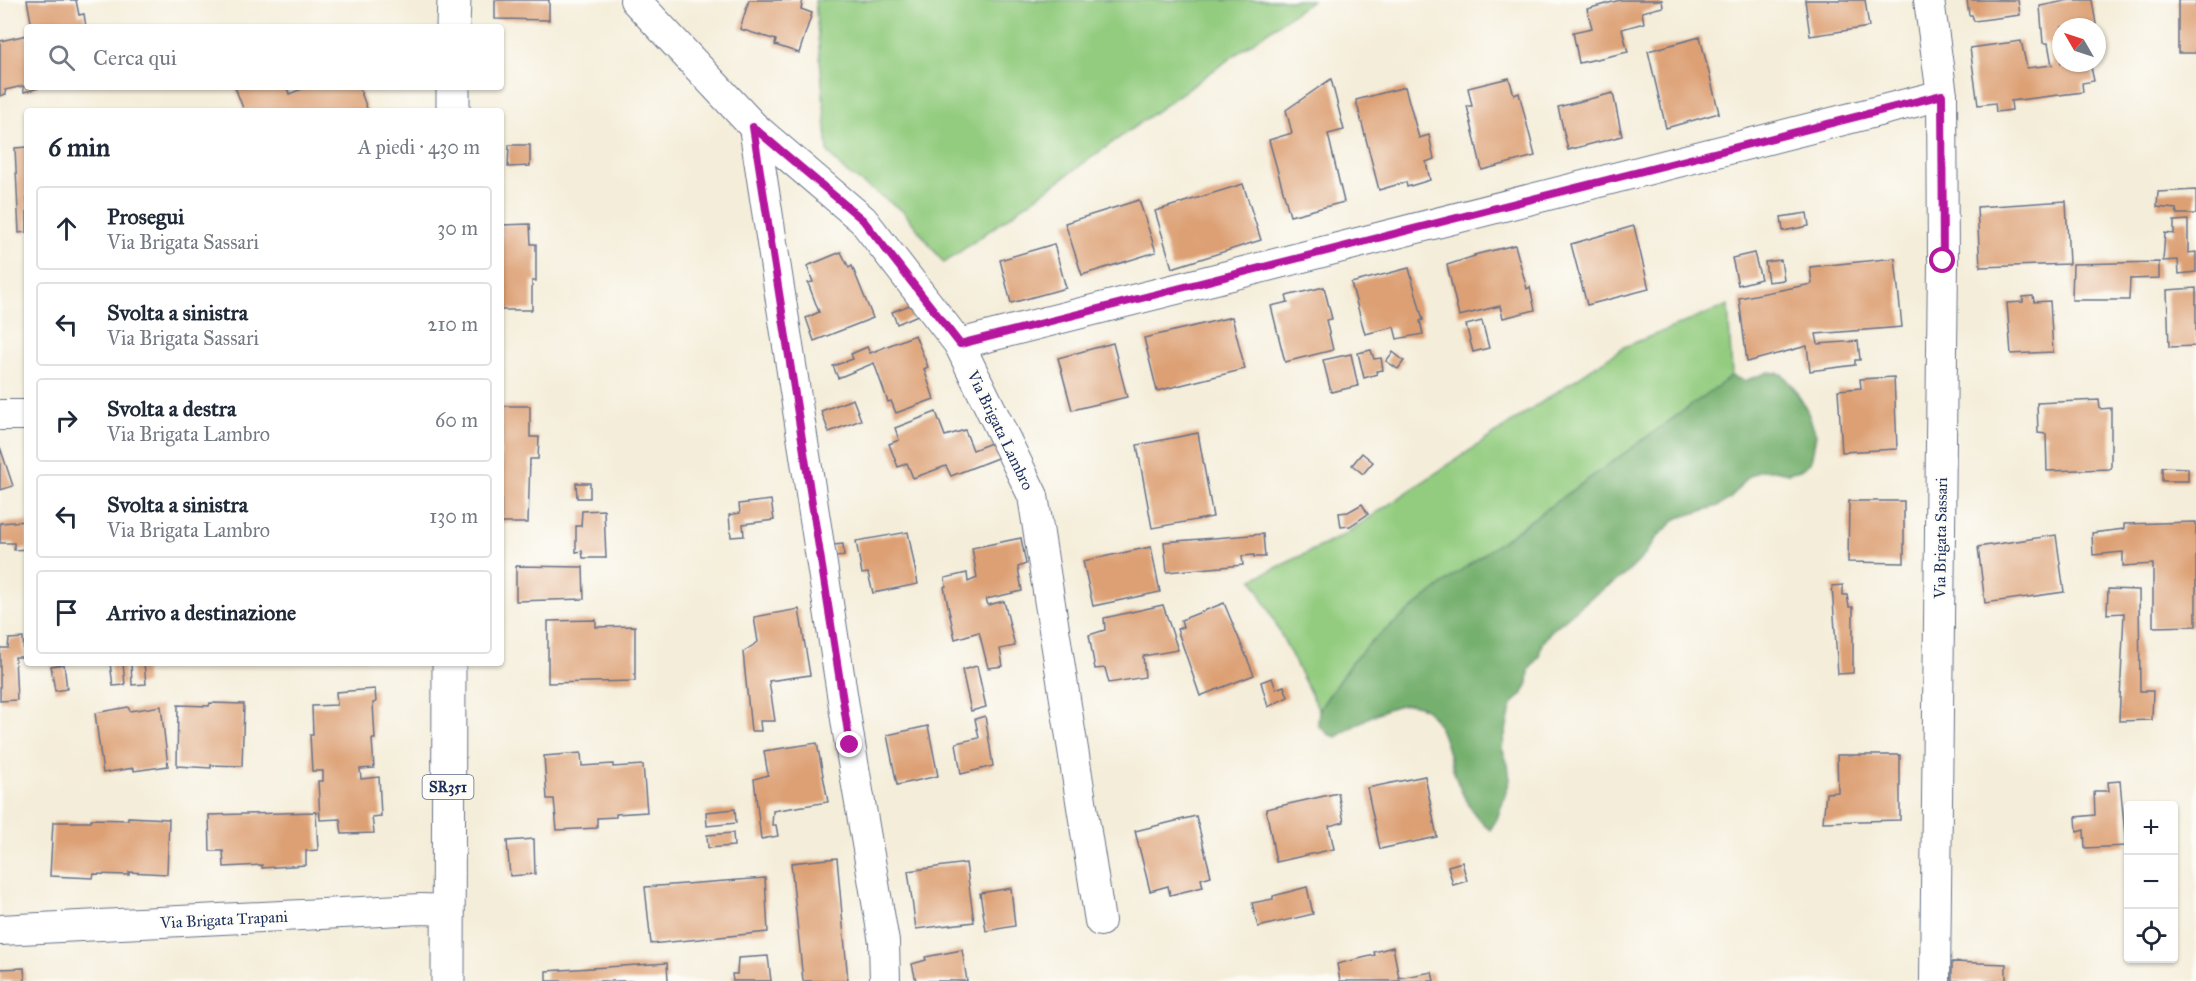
<!DOCTYPE html>
<html lang="it">
<meta charset="utf-8">
<style>
:root{--surface:#fff;--page:#f2f2f3;--text:#1f2937;--muted:#747a83;--line:#e0e1e3}
body{margin:0;font-family:"IM FELL Great Primer",serif;background:var(--page);color:var(--text)}
.controls{position:absolute;right:18px;bottom:18px;display:grid;overflow:hidden;border-radius:6px;box-shadow:0 2px 4px #0004}
.controls button{width:54px;height:54px;display:grid;place-items:center;padding:0;border:0;border-bottom:2px solid var(--line);background:var(--surface);color:var(--text);font:30px sans-serif}
.compass{position:absolute;left:2052px;top:18px;width:54px;height:54px;border-radius:50%;background:var(--surface);box-shadow:0 2px 4px #0004;rotate:309deg}
.stop{position:absolute;width:18px;height:18px;margin:-14px;border:4px solid #b5179e;border-radius:50%;background:#fff}
.stop.end{background:#b5179e;border-color:#fff;box-shadow:0 2px 6px #0008}
.list{margin:0;padding:0;list-style:none}
h2{display:flex;justify-content:space-between;align-items:center;height:78px;margin:0;padding:0 24px;font-size:26px}
h2 small{font-size:20px;font-weight:400;color:var(--muted)}
.list li{display:grid;grid-template-columns:39px 1fr auto;gap:18px;align-items:center;box-sizing:border-box;height:84px;margin:0 12px 12px;padding:0 12px;border:2px solid var(--line);border-radius:6px}
.list b{display:block;font-size:22px;white-space:nowrap}
.list p{margin:0;font-size:20px;white-space:nowrap;color:var(--muted)}
.list em{font-size:20px;font-style:normal;color:var(--muted)}
.icon{flex:none;width:33px;height:33px;fill:none;stroke:currentColor;stroke-width:2;stroke-linecap:round;stroke-linejoin:round}
.map{position:relative;flex:none;width:2196px;height:981px;overflow:hidden}
.search{position:absolute;background:var(--surface);box-shadow:0 2px 4px #0004;left:24px;top:24px;width:480px;height:66px;display:flex;align-items:center;gap:15px;box-sizing:border-box;padding:0 21px;border-radius:6px;color:var(--muted);font-size:22px}
.panel{position:absolute;background:var(--surface);box-shadow:0 2px 4px #0004;left:24px;top:108px;width:480px;height:558px;border-radius:6px}
.map>svg:first-child{display:block}
.green{fill:#93cc7f;stroke:#577e6e;stroke-width:1.5}
.forest{fill:#76b06e;stroke:#487066;stroke-width:1.5}
.building{fill:#dda074}
.lines{fill:none;stroke-linecap:round;stroke-linejoin:round}
.minor-casing{stroke:#677289;stroke-width:32}
.primary-casing{stroke:#677289;stroke-width:35}
.minor{stroke:#fff;stroke-width:30}
.primary{stroke:#fff;stroke-width:33}
.route{stroke:#b5179e;stroke-width:8}
.labels{text-anchor:middle;stroke-width:5;stroke-linejoin:round;paint-order:stroke}
.shield{fill:#fdfcf7;stroke:#5f6c8c;stroke-width:1.5}
.shield-label{font-size:15px;font-weight:bold;fill:#1b2f5e}
.street-label{font-size:16px;fill:#1b2f5e;stroke:#fdfcf7}
</style>
<div class="map">
<svg width="2196" height="981" viewBox="0 0 2196 981">
<rect width="100%" height="100%" fill="#fdfcf7"/>
<filter id="ink" filterUnits="userSpaceOnUse"><feTurbulence type="fractalNoise" baseFrequency=".0167" numOctaves="2"/><feDisplacementMap in="SourceGraphic" scale="12" xChannelSelector="R" yChannelSelector="G"/><feConvolveMatrix kernelMatrix="1 2 1 2 8 2 1 2 1" color-interpolation-filters="sRGB"/></filter>
<filter id="wash" filterUnits="userSpaceOnUse"><feTurbulence type="fractalNoise" baseFrequency=".008" numOctaves="4" result="noise"/><feDisplacementMap in="SourceGraphic" scale="24" xChannelSelector="R" yChannelSelector="G"/><feGaussianBlur stdDeviation="1.35" result="paint"/><feColorMatrix in="noise" values="0 0 0 0 0 0 0 0 0 0 0 0 0 0 0 0 0 1.4 0 .05"/><feComposite in="paint" operator="in"/></filter>
<g filter="url(#wash)">
<rect width="100%" height="100%" fill="#f4edd9"/>
<g class="green">
<polygon points="815,0 1312,0 944,263 904,212 843,170 828,152"/>
<polygon points="1728,305 1732,376 1452,577 1372,641 1351,663 1319,710 1253,579 1342,536 1624,347"/>
</g>
<path class="forest" d="M1769 372 1782 374 1792 385 1806 408 1816 434 1811 462 1800 470 1788 473 1774 470H1760L1747 477 1730 499 1718 506 1678 518 1658 536 1642 558 1624 576 1594 595 1550 632 1542 643 1539 656 1529 670 1528 683 1522 695 1512 704 1502 748 1508 765 1510 780 1497 819 1490 830C1472 816 1461 793 1454 772 1446 746 1439 697 1401 705 1378 710 1356 725 1336 737L1328 734 1318 725 1319 710 1351 663 1372 641 1452 577 1732 376 1744 381Z"/>
<g id="blocks">
<g class="building">
<polygon points="27,0 76,0 79,15 84,14 86,27 32,27"/>
<polygon points="495,0 549,0 549,20 495,19"/>
<polygon points="749,0 803,0 801,9 812,13 799,53 775,45 776,40 740,29"/>
<polygon points="1620,0 1662,0 1663,7 1642,12 1644,23 1622,29 1628,52 1579,63 1573,32 1592,28 1587,9"/>
<polygon points="1805,0 1865,0 1869,27 1810,36"/>
<polygon points="1967,0 2018,0 2020,15 1974,21 1972,15 1969,15"/>
<polygon points="2070,0 2092,0 2096,24 2082,27 2061,27 2061,63 2079,63 2080,69 2091,67 2094,81 2082,83 2083,92 2011,101 2012,110 1996,112 1995,103 1978,105 1970,48 2021,41 2027,68 2052,65 2048,43 2043,43 2040,6"/>
<rect x="2178" y="0" width="18" height="53"/>
<polygon points="27,35 27,87 39,88 24,92 23,86 5,90 6,94 0,96 0,41"/>
<polygon points="1700,37 1719,113 1666,128 1648,51"/>
<polygon points="1509,78 1514,95 1519,93 1535,156 1482,170 1467,106 1472,106 1468,88"/>
<polygon points="1331,79 1344,130 1328,134 1344,202 1290,216 1269,140 1292,133 1286,110"/>
<polygon points="235,87 287,87 289,94 307,87 359,87 368,111 244,111"/>
<polygon points="1405,87 1419,138 1429,135 1434,159 1426,162 1430,180 1407,187 1406,182 1379,190 1356,100"/>
<polygon points="1613,93 1622,136 1568,150 1558,107"/>
<polygon points="509,145 530,145 530,166 508,167"/>
<polygon points="27,147 27,232 19,233 15,148"/>
<polygon points="1243,184 1261,240 1172,268 1155,211"/>
<polygon points="2196,190 2196,214 2177,214 2176,209 2157,207 2158,192"/>
<polygon points="1139,200 1156,252 1082,275 1065,223"/>
<polygon points="2066,201 2069,264 1980,267 1977,207"/>
<polygon points="1807,213 1809,226 1783,231 1781,217"/>
<polygon points="2188,220 2188,253 2196,252 2196,272 2179,274 2178,260 2163,261 2165,233 2174,234 2174,221"/>
<polygon points="530,224 531,244 536,244 536,281 532,281 532,310 501,310 501,225"/>
<polygon points="1634,226 1649,289 1587,305 1571,244"/>
<polygon points="1054,244 1066,288 1011,303 1000,260"/>
<polygon points="1515,245 1527,289 1530,287 1535,310 1503,318 1500,306 1459,316 1447,265 1475,256 1474,255"/>
<polygon points="841,252 849,268 852,266 873,318 814,341 806,318 819,312 808,283 813,282 807,266"/>
<polygon points="1754,253 1761,279 1738,285 1732,258"/>
<polygon points="1895,258 1902,327 1816,334 1818,344 1858,341 1860,360 1855,360 1855,365 1810,371 1807,346 1747,362 1739,298 1812,284 1810,267"/>
<polygon points="1781,260 1784,280 1768,282 1765,262"/>
<polygon points="2159,262 2159,278 2130,279 2129,300 2072,300 2073,264"/>
<polygon points="1409,268 1423,320 1420,321 1423,334 1397,339 1394,327 1365,334 1351,283"/>
<polygon points="1324,287 1332,319 1326,320 1333,350 1285,362 1271,306 1288,302 1286,296"/>
<polygon points="2196,288 2196,346 2169,347 2167,290"/>
<polygon points="2033,296 2034,302 2050,301 2053,352 2011,354 2007,303 2023,302 2023,297"/>
<polygon points="915,303 920,314 897,324 892,312"/>
<polygon points="1232,317 1245,369 1157,391 1144,338"/>
<polygon points="1482,321 1489,348 1473,352 1466,325"/>
<polygon points="915,335 928,367 924,369 934,399 896,413 891,401 888,402 874,363 838,378 833,366 853,359 851,354 867,347 870,353"/>
<polygon points="1113,343 1127,397 1072,410 1058,358"/>
<polygon points="1371,350 1374,359 1381,358 1383,370 1376,371 1377,374 1364,378 1358,353"/>
<polygon points="1393,352 1404,361 1398,369 1386,361"/>
<polygon points="1351,354 1358,386 1331,392 1323,360"/>
<polygon points="1894,377 1897,449 1842,452 1838,390 1861,388 1860,379"/>
<polygon points="853,399 861,420 829,432 821,411"/>
<polygon points="2099,400 2100,409 2111,408 2111,469 2047,471 2046,434 2038,433 2037,403"/>
<polygon points="501,406 530,406 530,437 539,437 538,459 530,459 528,523 501,523"/>
<polygon points="936,412 945,436 965,430 973,450 999,440 1005,455 951,476 946,466 913,478 907,463 898,467 889,444 899,440 895,428"/>
<polygon points="1198,433 1213,517 1152,528 1137,445"/>
<polygon points="0,447 13,486 0,490"/>
<polygon points="1362,453 1373,462 1363,474 1352,465"/>
<polygon points="2162,467 2188,468 2188,481 2162,481"/>
<polygon points="576,483 590,483 590,498 577,498"/>
<polygon points="771,500 774,520 743,524 744,536 731,537 729,515 740,513 739,504"/>
<polygon points="1849,501 1904,501 1904,563 1848,562"/>
<polygon points="1362,504 1368,514 1350,526 1341,527 1339,513 1348,512"/>
<polygon points="604,510 606,558 583,558 582,551 576,552 576,526 581,526 582,511"/>
<polygon points="27,521 27,549 14,550 14,543 0,543 0,523"/>
<polygon points="2196,522 2196,626 2153,627 2153,564 2123,566 2123,552 2093,555 2092,533 2124,529 2124,524"/>
<polygon points="908,532 918,584 873,593 868,573 862,574 856,541"/>
<polygon points="1263,534 1265,557 1254,557 1254,555 1242,556 1243,565 1167,572 1164,542"/>
<polygon points="2056,535 2064,592 1985,603 1978,547"/>
<polygon points="1021,538 1026,564 1018,567 1022,591 986,599 988,605 1004,601 1015,646 1000,649 1003,666 988,668 979,632 955,639 944,587 946,586 945,578 967,573 968,582 977,578 972,548"/>
<polygon points="843,544 844,556 834,557 833,545"/>
<polygon points="1151,547 1160,592 1093,606 1083,561"/>
<polygon points="516,566 583,567 584,599 516,601"/>
<polygon points="1843,585 1843,595 1847,595 1849,607 1853,607 1853,673 1838,674 1832,586"/>
<polygon points="2108,589 2139,590 2140,691 2153,691 2152,720 2119,721 2124,613 2107,614"/>
<polygon points="1224,603 1254,675 1200,696 1177,629 1183,627 1181,620"/>
<polygon points="1163,605 1178,650 1143,656 1145,677 1109,683 1105,668 1095,669 1089,635 1105,630 1104,618"/>
<polygon points="799,609 810,675 769,681 775,721 760,721 761,731 751,731 743,652 758,642 754,617"/>
<polygon points="596,620 596,627 635,626 635,681 548,683 548,621"/>
<polygon points="23,638 24,657 15,657 17,700 0,701 0,648 8,648 9,639"/>
<polygon points="110,663 123,663 125,685 113,686"/>
<polygon points="131,663 144,663 146,684 132,685"/>
<polygon points="64,664 67,689 55,691 51,666"/>
<polygon points="977,666 986,707 971,711 962,670"/>
<polygon points="1272,678 1276,689 1284,686 1288,697 1268,707 1261,682"/>
<polygon points="375,689 376,702 373,703 375,739 372,739 374,768 360,769 361,779 379,777 381,816 372,817 374,833 342,834 340,819 320,820 318,781 323,781 323,771 312,771 310,735 313,735 312,706 337,705 336,692"/>
<polygon points="210,703 244,704 242,766 211,765 211,768 177,766 178,705 209,706"/>
<polygon points="161,706 168,766 134,771 134,768 103,773 95,713 128,707 130,711"/>
<polygon points="985,716 993,766 961,774 956,743 979,738 975,719"/>
<polygon points="928,726 938,776 897,785 887,735"/>
<polygon points="817,743 828,802 773,811 772,825 776,825 778,836 761,839 754,779 768,775 764,751"/>
<polygon points="581,753 582,766 613,764 613,767 643,765 647,812 616,814 616,817 597,818 597,828 557,830 554,799 547,799 544,756"/>
<polygon points="1837,755 1900,755 1900,820 1823,822 1826,793 1838,792"/>
<polygon points="1425,776 1437,837 1380,849 1367,788"/>
<polygon points="2120,781 2126,846 2085,848 2084,830 2077,832 2076,817 2095,815 2094,791 2109,791 2108,782"/>
<polygon points="1338,793 1344,822 1329,826 1334,849 1276,862 1266,809"/>
<polygon points="735,809 736,823 707,826 706,812"/>
<polygon points="316,812 318,850 306,851 306,865 262,868 262,865 224,867 223,851 210,851 209,815"/>
<polygon points="1196,816 1211,876 1201,879 1203,887 1170,895 1168,886 1150,891 1135,831"/>
<polygon points="128,817 169,819 167,874 129,872 129,875 94,874 93,878 50,876 53,822 91,822 91,819 128,820"/>
<polygon points="733,833 734,846 708,848 707,835"/>
<polygon points="534,839 535,874 510,876 507,841"/>
<polygon points="837,858 848,981 803,981 791,863"/>
<polygon points="1462,862 1467,881 1453,885 1448,866"/>
<polygon points="966,863 974,922 916,929 908,871"/>
<polygon points="765,878 768,932 651,944 645,887"/>
<polygon points="1307,887 1313,914 1258,927 1252,903 1273,899 1273,896"/>
<polygon points="1011,888 1015,926 986,931 980,893"/>
<polygon points="1393,947 1399,978 1432,972 1434,981 1340,981 1337,964 1375,955 1374,952"/>
<polygon points="962,950 967,981 916,981 912,964 926,960 925,957"/>
<polygon points="768,956 771,981 733,981 732,974 737,974 738,958"/>
<polygon points="1952,962 2006,964 2006,981 1952,981"/>
<polygon points="667,963 668,981 546,981 546,971"/>
<polygon points="24,968 25,981 0,981 0,969"/>
</g>
</g>
</g>
<g filter="url(#ink)">
<use href="#blocks" fill-opacity="0" stroke="#677289" stroke-width="1.5"/>
<g class="lines">
<defs>
<g id="minor">
<polyline points="635,0 754,127 863,220 959,344 1033,496 1100,921"/>
<polyline points="1929,0 1942,95 1943,261 1935,981"/>
<polyline points="754,127 850,745 884,942 885,981"/>
<polyline points="959,344 1942,95"/>
<polyline points="0,415 27,415"/>
<polyline points="0,930 421,909 448,910"/>
</g>
<g id="primary">
<polyline points="453,27 454,0"/>
<polyline points="453,111 453,87"/>
<polyline points="448,981 449,663"/>
</g>
</defs>
<use href="#minor" class="minor-casing"/>
<use href="#primary" class="primary-casing"/>
<use href="#minor" class="minor"/>
<use href="#primary" class="primary"/>
</g>
</g>
<g class="lines" filter="url(#ink)">
<polyline class="route" points="850,745 753,127 863,220 960,344 1942,95 1943,261"/>
</g>
<g class="labels">
<rect class="shield" x="422.5" y="775" width="51" height="24" rx="4.5"/>
<g class="shield-label">
<text x="448" y="792">SR351</text>
</g>
<g class="street-label">
<text transform="translate(1001 430) rotate(64)" y="6">Via Brigata Lambro</text>
<text transform="translate(1940 538) rotate(-89)" y="6">Via Brigata Sassari</text>
<text transform="translate(224 919) rotate(-3)" y="6">Via Brigata Trapani</text>
</g>
</g>
</svg>
<div class="controls">
<button>+</button>
<button>−</button>
<button><svg class="icon" aria-label="locate" viewBox="0 0 24 24"><circle cx="12" cy="12" r="6"/><path d="M12 2v4M12 18v4M2 12h4M18 12h4"/></svg></button>
</div>
<svg class="compass" viewBox="-18 -18 36 36"><path d="M0-13l5 13h-10z" fill="#e53935"/><path d="M0 13l5-13h-10z" fill="#747a83"/></svg>
<div class="stop" style="left:1943px;top:261px"></div>
<div class="stop end" style="left:850px;top:745px"></div>
<div class="search"><svg class="icon" aria-label="search" viewBox="0 0 24 24"><circle cx="10" cy="10" r="6"/><path d="M15 15l6 6"/></svg>Cerca qui</div>
<section class="panel">
<h2>6 min<small>A piedi · 430 m</small></h2>
<ul class="list">
<li><svg class="icon" aria-label="ahead" viewBox="0 0 24 24"><path d="M12 20V5M6 11l6-6 6 6"/></svg><div><b>Prosegui</b><p>Via Brigata Sassari</p></div><em>30 m</em></li>
<li><svg class="icon" aria-label="left" viewBox="0 0 24 24"><path d="M17 20v-9H6M10 6l-5 5 5 5"/></svg><div><b>Svolta a sinistra</b><p>Via Brigata Sassari</p></div><em>210 m</em></li>
<li><svg class="icon" aria-label="right" viewBox="0 0 24 24"><path d="M7 20v-9h11M14 6l5 5-5 5"/></svg><div><b>Svolta a destra</b><p>Via Brigata Lambro</p></div><em>60 m</em></li>
<li><svg class="icon" aria-label="left" viewBox="0 0 24 24"><path d="M17 20v-9H6M10 6l-5 5 5 5"/></svg><div><b>Svolta a sinistra</b><p>Via Brigata Lambro</p></div><em>130 m</em></li>
<li><svg class="icon" aria-label="arrive" viewBox="0 0 24 24"><path d="M6 21V4h12l-3 4 3 4H6"/></svg><div><b>Arrivo a destinazione</b></div></li>
</ul>
</section>
</div>
